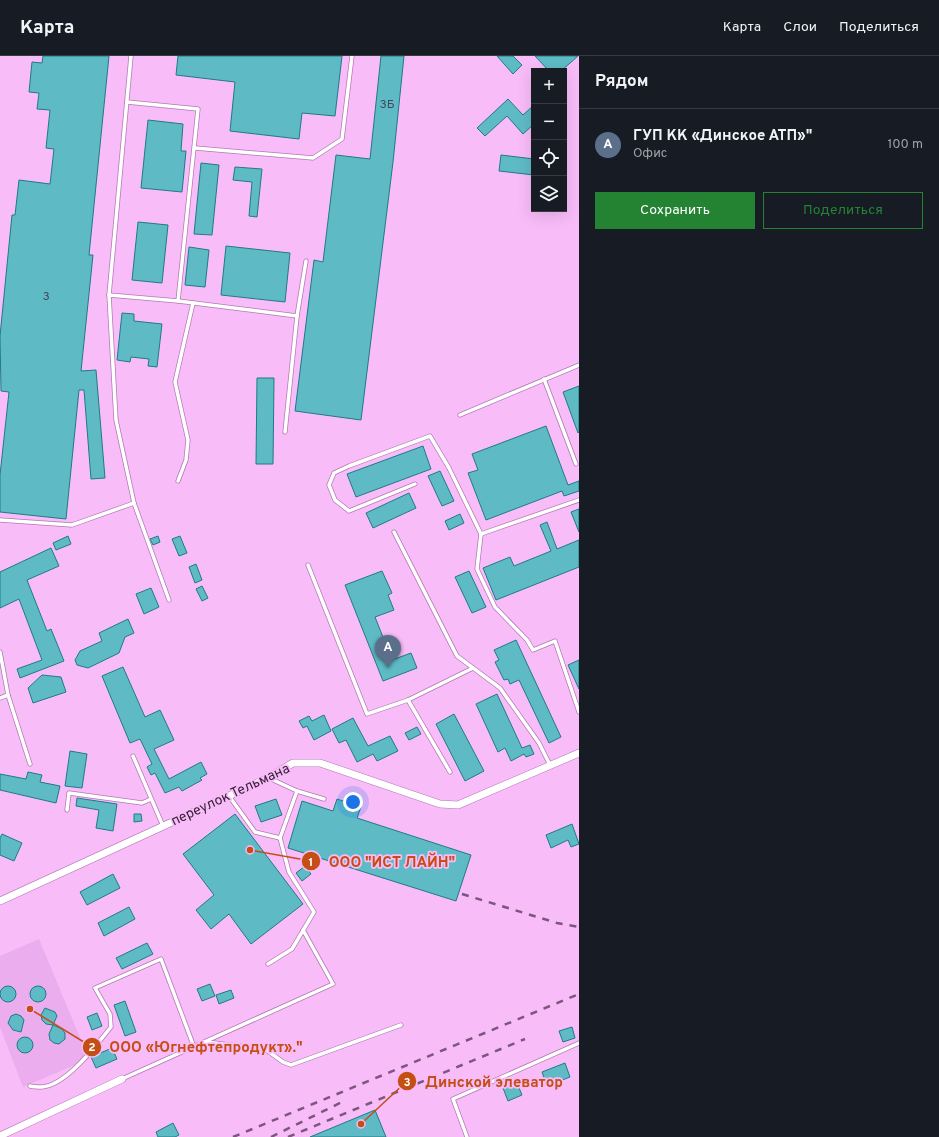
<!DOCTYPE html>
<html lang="ru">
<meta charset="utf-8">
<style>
:root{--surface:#171b24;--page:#20242c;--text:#f1f3f6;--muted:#9ea1a6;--line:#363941;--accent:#248233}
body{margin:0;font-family:Overpass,sans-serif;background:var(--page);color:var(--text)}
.controls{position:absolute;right:12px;top:12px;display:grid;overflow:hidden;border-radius:0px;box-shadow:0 4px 16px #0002}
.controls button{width:36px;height:36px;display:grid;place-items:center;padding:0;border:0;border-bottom:1px solid var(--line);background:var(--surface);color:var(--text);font:20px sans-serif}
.you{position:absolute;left:353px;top:746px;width:14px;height:14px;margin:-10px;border:3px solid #fff;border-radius:50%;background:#1a73e8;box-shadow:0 0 0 6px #1a73e833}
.badge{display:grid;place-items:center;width:26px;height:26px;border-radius:50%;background:var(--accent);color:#fff;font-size:13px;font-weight:700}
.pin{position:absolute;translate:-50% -33px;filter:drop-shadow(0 1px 2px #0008)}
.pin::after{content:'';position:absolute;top:21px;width:14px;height:12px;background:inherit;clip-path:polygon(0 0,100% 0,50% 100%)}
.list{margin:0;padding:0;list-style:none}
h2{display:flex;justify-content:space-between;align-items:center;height:52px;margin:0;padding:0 16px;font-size:17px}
h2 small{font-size:13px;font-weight:400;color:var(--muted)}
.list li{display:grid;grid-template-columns:26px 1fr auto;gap:12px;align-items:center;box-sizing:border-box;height:72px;padding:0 16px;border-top:1px solid var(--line)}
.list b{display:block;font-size:15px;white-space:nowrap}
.list p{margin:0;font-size:13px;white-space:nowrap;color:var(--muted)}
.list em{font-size:13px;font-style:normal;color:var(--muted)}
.actions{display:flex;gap:8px;padding:12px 16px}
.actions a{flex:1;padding:9px 0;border:1px solid var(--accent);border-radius:0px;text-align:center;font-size:14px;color:var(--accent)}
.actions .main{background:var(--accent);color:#fff}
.icon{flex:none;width:22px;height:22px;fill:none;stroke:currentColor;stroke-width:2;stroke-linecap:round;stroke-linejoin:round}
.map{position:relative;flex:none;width:579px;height:1081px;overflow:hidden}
header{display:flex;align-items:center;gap:24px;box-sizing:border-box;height:56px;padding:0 20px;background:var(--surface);border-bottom:1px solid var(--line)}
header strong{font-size:19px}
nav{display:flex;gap:22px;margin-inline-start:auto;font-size:14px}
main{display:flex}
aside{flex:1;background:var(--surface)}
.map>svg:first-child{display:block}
.built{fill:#ecadee}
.building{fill:#5ebbc6;stroke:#1e7b85}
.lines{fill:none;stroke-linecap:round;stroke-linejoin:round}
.service-casing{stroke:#b17ab3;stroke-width:5}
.minor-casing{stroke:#b17ab3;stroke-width:8}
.service{stroke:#fff;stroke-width:3.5}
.minor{stroke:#fff;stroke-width:7}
.rail{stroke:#7b577c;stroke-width:2.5;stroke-dasharray:7 7;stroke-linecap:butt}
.labels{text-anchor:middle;stroke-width:3.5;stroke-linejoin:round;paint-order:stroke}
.number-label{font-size:12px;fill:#41475c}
.street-label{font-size:14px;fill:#372038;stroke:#f8bcf9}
.leader{fill:none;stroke:#c54e15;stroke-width:1.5}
.callout-dot{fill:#c54e15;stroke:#f8bcf9;stroke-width:1.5}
.mark-label{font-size:12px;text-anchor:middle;font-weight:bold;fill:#fff}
.callout-label{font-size:15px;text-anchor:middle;font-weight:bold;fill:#c54e15;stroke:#f8bcf9;stroke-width:3.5;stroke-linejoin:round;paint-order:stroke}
</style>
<header>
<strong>Карта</strong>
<nav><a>Карта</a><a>Слои</a><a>Поделиться</a></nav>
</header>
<main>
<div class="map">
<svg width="579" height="1081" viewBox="0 0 579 1081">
<rect width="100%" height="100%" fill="#f8bcf9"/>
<polygon class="built" points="39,883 89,1003 23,1031 0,971 0,900"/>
<g class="building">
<polygon points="43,0 109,0 89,199 93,199 81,315 96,314 105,422 91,423 84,334 79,334 66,463 0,456 0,419 9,336 1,335 0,280 12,159 15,159 19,124 50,128 54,93 46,92 50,54 37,53 39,37 29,36 32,6 42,7"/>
<polygon points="178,0 342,0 335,60 302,57 299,83 230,75 235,26 176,19"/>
<polygon points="381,0 404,0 393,106 361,364 295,355 314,204 323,206 336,99 370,103"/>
<polygon points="497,0 513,0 522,9 513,18"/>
<polygon points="535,0 578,0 561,15 549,15"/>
<polygon points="508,43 523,59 534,49 534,68 523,78 507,60 485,80 477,72"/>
<polygon points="148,64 183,68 181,95 186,95 182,136 141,132"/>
<polygon points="501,99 534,103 534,119 499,115"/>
<polygon points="201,107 219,109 212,179 194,178"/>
<polygon points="235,111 262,113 257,161 249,160 252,126 233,124"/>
<polygon points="138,166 168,169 162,227 132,224"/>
<polygon points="226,190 290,197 285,246 221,239"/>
<polygon points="189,191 209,194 205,231 185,229"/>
<polygon points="122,257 134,258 134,265 162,268 157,311 148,310 149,303 131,301 130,306 117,304"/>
<polygon points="257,322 274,322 273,408 256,408"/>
<polygon points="579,330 579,376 578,377 563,336"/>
<polygon points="546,370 568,429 579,425 579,435 564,440 562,435 486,464 468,417 478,414 472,398"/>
<polygon points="423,390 431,413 356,441 347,418"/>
<polygon points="440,415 454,445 442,450 428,420"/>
<polygon points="409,437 416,452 373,472 366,457"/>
<polygon points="579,453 579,476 571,456"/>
<polygon points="460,458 464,467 449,474 445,465"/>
<polygon points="547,466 557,493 579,484 579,511 496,544 483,512 510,501 514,510 551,495 540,469"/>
<polygon points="68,480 71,488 56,494 53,487"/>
<polygon points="158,480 160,486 153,489 150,483"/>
<polygon points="180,480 187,497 179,500 172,483"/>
<polygon points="51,492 59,510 27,524 47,575 51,573 64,605 20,622 17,613 42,604 19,543 0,552 0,516"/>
<polygon points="196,508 202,524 195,527 189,511"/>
<polygon points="382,515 392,537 388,539 394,554 375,561 392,604 411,597 417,612 383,625 345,529"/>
<polygon points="469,515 486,551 472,557 455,521"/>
<polygon points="202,530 208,542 202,545 196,533"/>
<polygon points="151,532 159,551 144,558 136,538"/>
<polygon points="128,563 134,577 125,581 119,597 88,612 77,609 75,604 80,595 102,585 99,577"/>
<polygon points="516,584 561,681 549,687 519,624 510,628 508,623 504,624 495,606 499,604 494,594"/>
<polygon points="579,604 579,633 568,609"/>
<polygon points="123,611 145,661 160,654 174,684 154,693 169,723 201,706 207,718 200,722 202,724 182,735 179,731 165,737 155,717 151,719 147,711 152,708 140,683 130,687 102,620"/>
<polygon points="42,619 61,621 66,636 33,647 28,632"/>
<polygon points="497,638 522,692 530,689 534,698 526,701 524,698 511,705 505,692 498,696 476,648"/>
<polygon points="454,658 484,715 465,725 436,668"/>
<polygon points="324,659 331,675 314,684 307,670 303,672 299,665 309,660 312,665"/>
<polygon points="353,662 368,690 390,680 398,695 377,705 373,698 357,706 346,684 339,687 332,673"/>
<polygon points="417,671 421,678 409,684 405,677"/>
<polygon points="70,695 87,698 82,732 65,730"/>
<polygon points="28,716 42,719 40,726 60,730 56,747 0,734 0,718 26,723"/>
<polygon points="77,742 117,748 113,775 96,772 99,754 76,750"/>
<polygon points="276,743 282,759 261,766 255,750"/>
<polygon points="337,743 361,751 357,762 471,799 456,845 288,792 302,745 333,755"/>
<polygon points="134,758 141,758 142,765 134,766"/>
<polygon points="235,758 303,848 251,888 229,858 211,873 196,854 214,839 183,798"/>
<polygon points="572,768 579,788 571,791 568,784 551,792 546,779"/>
<polygon points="2,778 22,787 14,805 0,799 0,782"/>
<polygon points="305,810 311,818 302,825 296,817"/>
<polygon points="113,818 120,832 87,849 80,836"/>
<polygon points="129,851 135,863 104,880 98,867"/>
<polygon points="147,887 153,898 122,913 116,902"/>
<polygon points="210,928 215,940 202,945 197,933"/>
<circle cx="8" cy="938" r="8"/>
<circle cx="38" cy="938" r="8"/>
<polygon points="231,934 234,942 219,948 216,939"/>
<polygon points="125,945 136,976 125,980 114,949"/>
<polygon points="45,952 55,956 57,960 53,969 62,973 65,977 65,983 59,988 54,987 50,984 49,978 53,969 46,968 42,964 41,959"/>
<polygon points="97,957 102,970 92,974 87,961"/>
<polygon points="16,958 21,960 24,964 21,976 13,974 8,967 11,960"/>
<polygon points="572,971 575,982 563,986 559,975"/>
<circle cx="25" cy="989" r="8"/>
<polygon points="112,992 117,1003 96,1012 91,1001"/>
<polygon points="565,1007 570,1021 547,1030 542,1016"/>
<polygon points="517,1027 522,1039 508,1045 503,1032"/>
<polygon points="375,1054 386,1081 310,1081"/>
<polygon points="173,1067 179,1079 175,1081 158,1081 156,1076"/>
</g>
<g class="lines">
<defs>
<g id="service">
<polyline points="131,0 109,239 116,364 134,447 169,544"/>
<polyline points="127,46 198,53 178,245"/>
<polyline points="195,92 313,102 342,83 352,0"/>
<polyline points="109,239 178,245 297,260"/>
<polyline points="544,323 576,408"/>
<polyline points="460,359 579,309"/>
<polyline points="285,376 297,260 306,205"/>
<polyline points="178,425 186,404 188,384 175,326 193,247"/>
<polyline points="415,428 349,455 335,444 329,429 334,417 349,410 430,380 449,412 481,478 477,513 495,551 527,584 533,594 555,585 579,656"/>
<polyline points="0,464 72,469 134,447"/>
<polyline points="394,476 457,600 500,632 539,687 550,709"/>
<polyline points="481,478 579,444"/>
<polyline points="308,509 367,658 408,644 473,612"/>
<polyline points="0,596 8,639 30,708"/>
<polyline points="0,642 8,639"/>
<polyline points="408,644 450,716"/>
<polyline points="133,700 163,770"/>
<polyline points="269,722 297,735 324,743"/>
<polyline points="229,740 255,776 280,782 297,735"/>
<polyline points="67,754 69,737 142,747 151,743"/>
<polyline points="268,908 292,893 314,856 289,816 280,782"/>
<polyline points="206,986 265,993 283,1006 291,1009 401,969"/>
<polyline points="122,1023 333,928 303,874"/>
<path d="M30 1030C34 1031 38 1031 42 1031 67 1029 96 989 111 971L110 958 95 932 161 903 194 991"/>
<polyline points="467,1081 453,1043 579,987"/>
</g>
<g id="minor">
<polyline points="0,845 268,722 293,707 320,707 440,748 458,749 579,697"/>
<polyline points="0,1080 122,1023"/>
</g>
</defs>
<use href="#service" class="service-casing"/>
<use href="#minor" class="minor-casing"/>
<use href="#service" class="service"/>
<use href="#minor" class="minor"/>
<g class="rail">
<polyline points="462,838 557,867 579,871"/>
<polyline points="233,1081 579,938"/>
<polyline points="271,1081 344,1045"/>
<polyline points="288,1081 525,983"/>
</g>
</g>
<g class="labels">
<g class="number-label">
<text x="387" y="52">3Б</text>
<text x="46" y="244">3</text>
</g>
<g class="street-label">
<text transform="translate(230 738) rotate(-25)" y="5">переулок Тельмана</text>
</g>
</g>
<path class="leader" d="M250 794L311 805M30 953L92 991M361 1068L407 1025"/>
<g class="callout-dot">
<circle cx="250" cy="794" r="4"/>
<circle cx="30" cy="953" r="4"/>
<circle cx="361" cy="1068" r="4"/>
<circle cx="311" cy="805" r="10"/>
<circle cx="92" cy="991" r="10"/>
<circle cx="407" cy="1025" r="10"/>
</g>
<g class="mark-label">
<text x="311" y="810">1</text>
<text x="92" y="995">2</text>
<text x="407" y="1030">3</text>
</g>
<g class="callout-label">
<text x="392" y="811">ООО "ИСТ ЛАЙН"</text>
<text x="206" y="996">ООО «Югнефтепродукт»."</text>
<text x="494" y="1031">Динской элеватор</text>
</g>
</svg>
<div class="controls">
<button>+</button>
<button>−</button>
<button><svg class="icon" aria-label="locate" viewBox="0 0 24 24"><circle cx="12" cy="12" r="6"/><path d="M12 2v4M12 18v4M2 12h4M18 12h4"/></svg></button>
<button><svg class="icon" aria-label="layers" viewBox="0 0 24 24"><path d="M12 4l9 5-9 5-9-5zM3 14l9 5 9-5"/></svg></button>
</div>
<div class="you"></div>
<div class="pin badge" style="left:388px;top:612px;background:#5c6f8a">A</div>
</div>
<aside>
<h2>Рядом<small></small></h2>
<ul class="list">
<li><span class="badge" style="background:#5c6f8a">A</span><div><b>ГУП КК «Динское АТП»&quot;</b><p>Офис</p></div><em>100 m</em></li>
</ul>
<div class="actions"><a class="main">Сохранить</a><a>Поделиться</a></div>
</aside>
</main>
